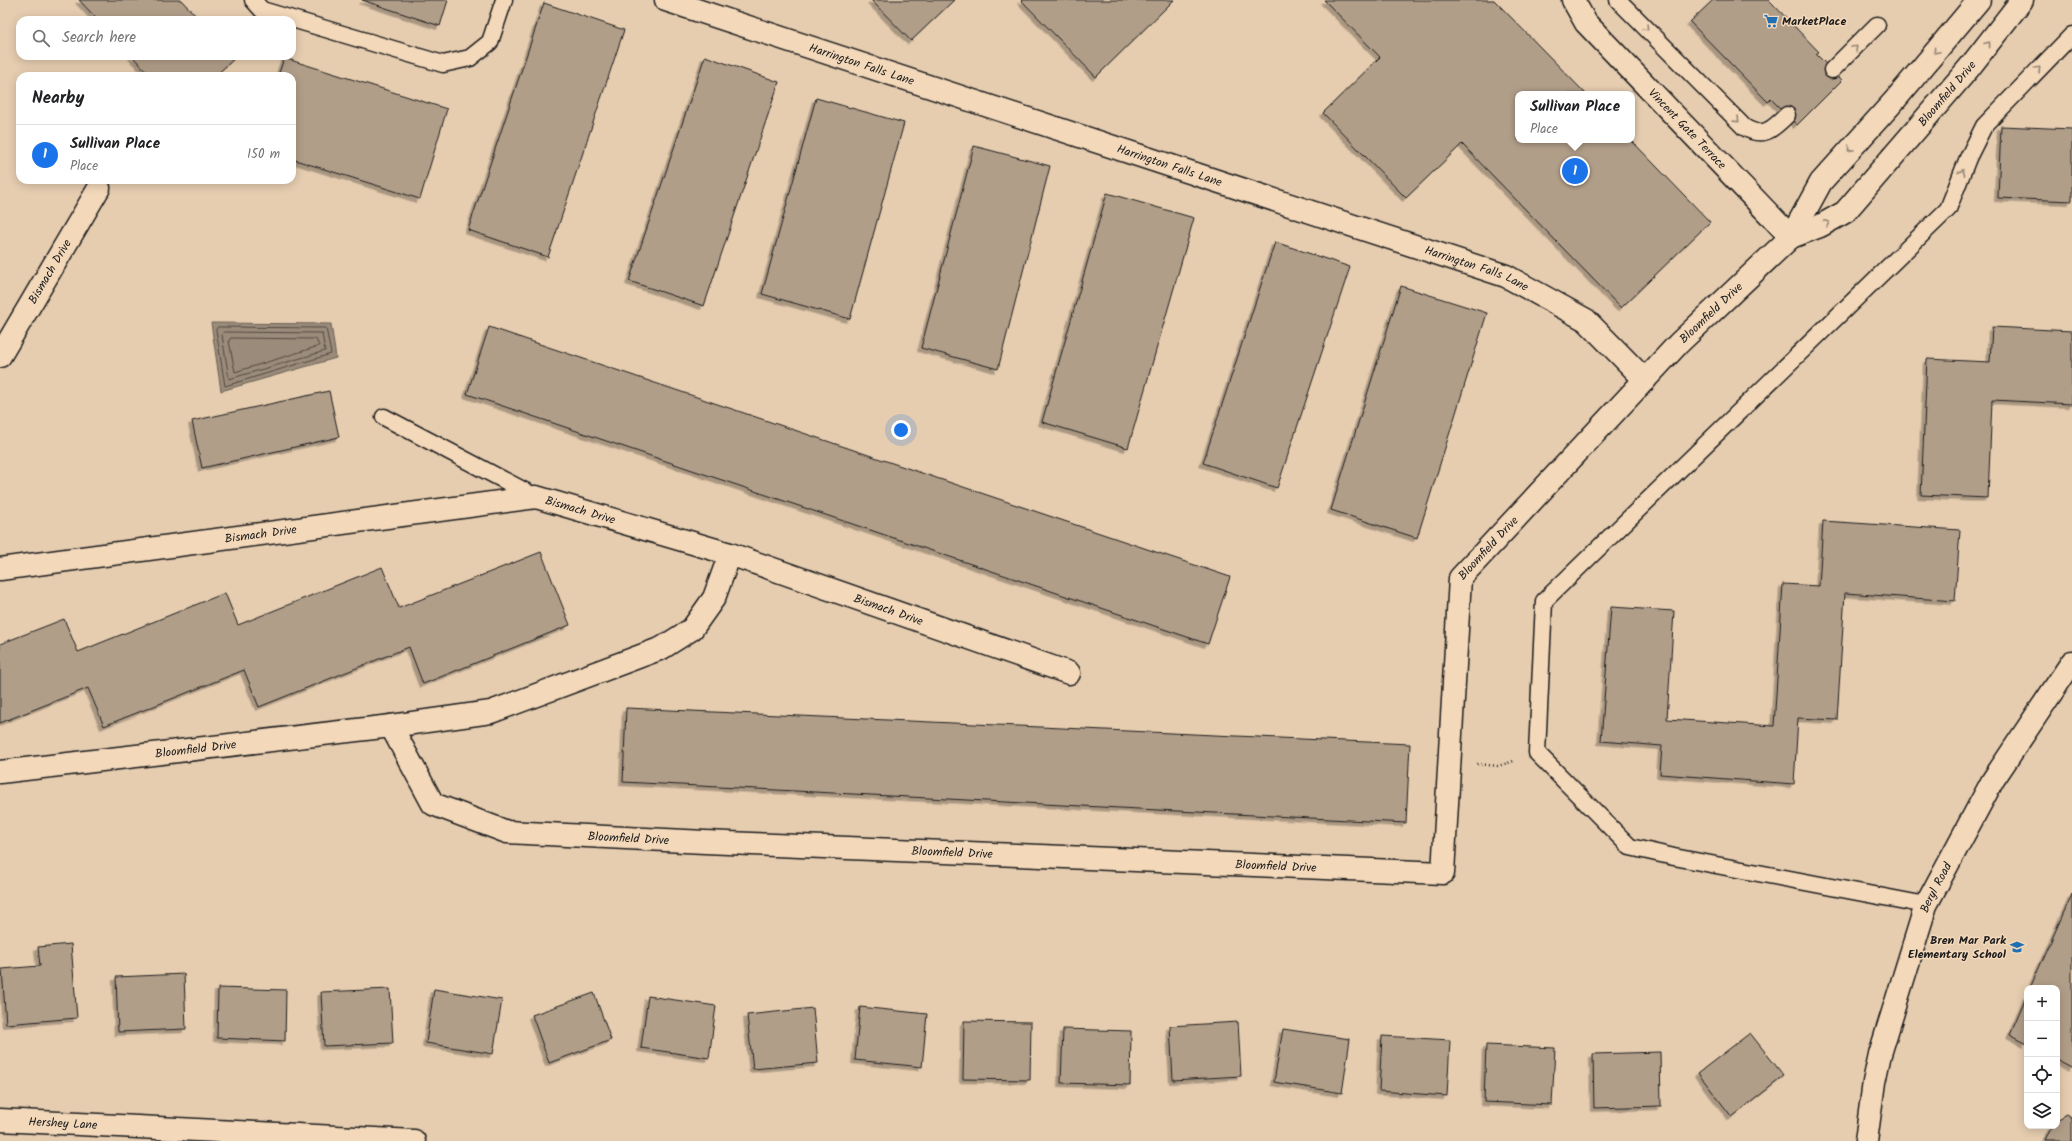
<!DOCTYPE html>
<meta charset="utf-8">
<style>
:root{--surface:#fff;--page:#f6f6f6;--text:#202124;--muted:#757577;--line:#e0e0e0;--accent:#1a73e8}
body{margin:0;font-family:Kalam,sans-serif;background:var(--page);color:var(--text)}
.controls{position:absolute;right:12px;bottom:12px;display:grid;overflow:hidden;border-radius:8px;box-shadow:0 2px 10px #0003}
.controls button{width:36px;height:36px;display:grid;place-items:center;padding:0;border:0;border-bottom:1px solid var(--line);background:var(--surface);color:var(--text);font:20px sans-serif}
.you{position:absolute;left:901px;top:430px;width:14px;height:14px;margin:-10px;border:3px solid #fff;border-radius:50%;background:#1a73e8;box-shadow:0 0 0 6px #1a73e833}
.badge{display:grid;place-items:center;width:26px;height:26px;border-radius:50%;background:var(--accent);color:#fff;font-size:13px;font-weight:700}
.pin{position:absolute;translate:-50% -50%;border:2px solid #fff;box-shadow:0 1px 4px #0006}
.popup{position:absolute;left:1515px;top:91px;width:120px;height:52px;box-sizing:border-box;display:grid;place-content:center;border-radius:8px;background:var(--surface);filter:drop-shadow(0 1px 3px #0005);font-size:13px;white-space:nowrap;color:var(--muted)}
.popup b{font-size:15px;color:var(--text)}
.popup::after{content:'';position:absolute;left:50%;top:100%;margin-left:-8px;border:8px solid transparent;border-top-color:var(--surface)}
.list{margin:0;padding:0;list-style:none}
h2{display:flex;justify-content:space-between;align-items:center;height:52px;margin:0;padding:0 16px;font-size:17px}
h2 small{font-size:13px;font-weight:400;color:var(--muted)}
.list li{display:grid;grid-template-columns:26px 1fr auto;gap:12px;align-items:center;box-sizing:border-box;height:60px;padding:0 16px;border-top:1px solid var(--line)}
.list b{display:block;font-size:15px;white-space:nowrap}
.list p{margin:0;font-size:13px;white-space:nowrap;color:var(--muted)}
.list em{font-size:13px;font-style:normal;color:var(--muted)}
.icon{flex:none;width:22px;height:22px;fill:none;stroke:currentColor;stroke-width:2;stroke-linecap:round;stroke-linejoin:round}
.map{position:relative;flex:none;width:2072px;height:1141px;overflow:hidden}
.search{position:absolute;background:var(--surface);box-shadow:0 2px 10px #0003;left:16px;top:16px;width:280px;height:44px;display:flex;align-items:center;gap:10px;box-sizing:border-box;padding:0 14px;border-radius:12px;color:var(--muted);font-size:15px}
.panel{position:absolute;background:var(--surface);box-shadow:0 2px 10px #0003;left:16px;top:72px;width:280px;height:112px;border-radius:12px}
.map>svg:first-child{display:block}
.water{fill:#9b8b7a;stroke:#685f54}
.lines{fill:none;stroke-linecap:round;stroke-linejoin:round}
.shore{stroke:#4f4842;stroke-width:1}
.building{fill:#b19e89;stroke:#1c1c1c;filter:url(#shadow)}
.lane-casing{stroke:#1c1c1c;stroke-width:19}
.street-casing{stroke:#1c1c1c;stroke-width:25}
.path{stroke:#1c1c1c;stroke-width:2.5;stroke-dasharray:1 3;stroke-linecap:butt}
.lane{stroke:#f3d8ba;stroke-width:16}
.street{stroke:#f3d8ba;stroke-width:22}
.oneway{stroke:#928373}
.labels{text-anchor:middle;stroke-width:3;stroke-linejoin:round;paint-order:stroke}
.poi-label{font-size:12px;font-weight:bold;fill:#1c1c1c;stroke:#f3d8ba;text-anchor:start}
.street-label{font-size:12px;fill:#1c1c1c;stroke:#f3d8ba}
</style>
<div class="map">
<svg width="2072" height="1141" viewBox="0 0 2072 1141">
<defs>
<filter id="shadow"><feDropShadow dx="-3.5" dy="3.5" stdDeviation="0" flood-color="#0004"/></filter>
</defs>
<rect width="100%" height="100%" fill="#e6cdb0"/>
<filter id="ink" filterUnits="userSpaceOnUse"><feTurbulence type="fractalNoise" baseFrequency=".025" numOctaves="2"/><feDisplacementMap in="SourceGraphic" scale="8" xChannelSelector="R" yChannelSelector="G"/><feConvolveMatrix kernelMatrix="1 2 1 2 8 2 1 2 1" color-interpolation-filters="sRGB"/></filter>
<g filter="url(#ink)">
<polygon class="water" points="211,323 331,324 336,358 221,391"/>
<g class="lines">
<g class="shore">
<polygon points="218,327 326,328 331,354 225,386 216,330"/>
<polygon points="224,332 322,333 325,351 229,379 222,335"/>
<polygon points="231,338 316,339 319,346 235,372 229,341"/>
</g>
</g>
<g class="building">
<polygon points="79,0 181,0 200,20 98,20"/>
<polygon points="362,0 448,0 440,26"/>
<polygon points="871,0 954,0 911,41"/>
<polygon points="1021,0 1174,0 1096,77"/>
<polygon points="1324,0 1494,0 1586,94 1518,94 1518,140 1631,140 1710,222 1621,308 1462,144 1406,198 1323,113 1380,57"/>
<polygon points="1713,0 1769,0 1819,52 1816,54 1842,80 1797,125 1771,99 1768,102 1690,22"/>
<polygon points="544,3 624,30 548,257 468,230"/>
<polygon points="132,56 235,56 236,57 215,76 151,76"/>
<polygon points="705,56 779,82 704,306 629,281"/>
<polygon points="284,58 447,109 420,199 292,159 292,76 278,76"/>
<polygon points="816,98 904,123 850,319 762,294"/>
<polygon points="2001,126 2072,129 2072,201 1998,198"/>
<polygon points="974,146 1050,166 998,369 921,348"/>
<polygon points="1107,193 1194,218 1128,448 1042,422"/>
<polygon points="1275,242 1350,267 1277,488 1203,463"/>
<polygon points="1401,286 1487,313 1417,538 1331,510"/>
<polygon points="489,327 1230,577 1208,644 467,394"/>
<polygon points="1992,327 2072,331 2072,404 1992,400 1988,498 1921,495 1927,359 1990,362"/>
<polygon points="329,391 339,437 202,468 192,421"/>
<polygon points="1823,521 1960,530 1955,601 1845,593 1837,720 1798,718 1794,784 1660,774 1662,746 1601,741 1611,607 1674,611 1667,719 1774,726 1783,584 1819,586"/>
<polygon points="541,552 570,625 423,684 409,647 259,707 244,670 104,726 88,688 0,723 0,644 64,619 78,652 225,593 238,625 382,567 399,608"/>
<polygon points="626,708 1410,744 1406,823 623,782"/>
<polygon points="2072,894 2072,1067 2057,1059 2057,988 2030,988"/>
<polygon points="71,944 77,1018 6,1024 2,969 40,966 38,947"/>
<polygon points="184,974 186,1029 118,1032 116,977"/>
<polygon points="218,988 286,990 285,1041 217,1038"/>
<polygon points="390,989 393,1043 324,1046 321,992"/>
<polygon points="434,989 502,1000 493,1054 426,1043"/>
<polygon points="594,993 611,1040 549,1063 532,1015"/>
<polygon points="2027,995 2027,1043 2010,1034"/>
<polygon points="648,996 716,1006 709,1058 641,1048"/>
<polygon points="860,1007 927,1014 922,1067 855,1060"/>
<polygon points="813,1008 818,1063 753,1069 747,1015"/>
<polygon points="964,1021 1031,1022 1030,1080 963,1079"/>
<polygon points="1238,1022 1241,1076 1173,1080 1170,1026"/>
<polygon points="1063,1029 1131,1031 1130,1085 1061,1083"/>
<polygon points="1283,1029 1350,1039 1342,1093 1274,1082"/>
<polygon points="1750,1033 1784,1076 1732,1117 1698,1073"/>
<polygon points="1382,1036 1450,1040 1447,1096 1379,1091"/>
<polygon points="1486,1045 1555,1048 1552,1105 1484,1102"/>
<polygon points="1660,1052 1661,1106 1594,1108 1593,1054"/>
<polygon points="2069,1114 2072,1116 2072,1141 2045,1141 2052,1126 2057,1126 2057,1121"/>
</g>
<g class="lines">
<defs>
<g id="lane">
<polyline points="253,0 262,10 443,64 470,58 490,42 504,0"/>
<path d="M1618 0 1744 127C1763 139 1773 129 1787 115"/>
<polyline points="1832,70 1877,25"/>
<polyline points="384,417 536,497"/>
<polyline points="1926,905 1674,857 1630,847 1537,753 1544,601 1948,209 1968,158 1984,126 2072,35"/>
</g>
<g id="street">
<path id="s1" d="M666 0 1506 276 1586 320 1645 380"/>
<path id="s2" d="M1573 0 1586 23 1791 237"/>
<path id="s3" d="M1791 237 1820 226 1845 212 1969 68 2022 0"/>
<path id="s4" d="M0 356 99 188"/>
<path id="s5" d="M0 569 536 497 730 554 1069 673"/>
<polyline points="391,726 491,712 662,648 692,629 714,598 730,554"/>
<path id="s6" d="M0 772 391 726 433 804 507 832 705 842 1443 873 1460 578 1679 343 1791 237 1821 182 1895 100 1979 0"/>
<path id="s7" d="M0 1120 414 1141"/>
<path id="s8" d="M1866 1141 1874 1082 1880 1054 1926 905 1993 780 2072 662"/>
</g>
</defs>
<use href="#lane" class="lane-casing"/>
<use href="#street" class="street-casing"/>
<polyline class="path" points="1477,764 1498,766 1514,761"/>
<use href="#lane" class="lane"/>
<use href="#street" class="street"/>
</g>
<defs><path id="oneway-chevron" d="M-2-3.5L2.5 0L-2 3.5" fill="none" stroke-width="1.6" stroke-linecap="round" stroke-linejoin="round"/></defs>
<g class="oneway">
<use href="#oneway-chevron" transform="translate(1646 28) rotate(45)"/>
<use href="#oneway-chevron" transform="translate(1988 44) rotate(-53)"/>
<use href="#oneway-chevron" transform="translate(1855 48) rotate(-45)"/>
<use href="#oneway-chevron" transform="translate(1936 51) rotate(130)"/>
<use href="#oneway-chevron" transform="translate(2038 69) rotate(-46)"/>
<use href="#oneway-chevron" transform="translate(1737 120) rotate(44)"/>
<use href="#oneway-chevron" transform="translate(1850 149) rotate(131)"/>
<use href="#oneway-chevron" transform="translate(1962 172) rotate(-68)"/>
<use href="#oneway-chevron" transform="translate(1827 223) rotate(-27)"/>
</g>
</g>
<defs>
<symbol id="supermarket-bare" viewBox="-9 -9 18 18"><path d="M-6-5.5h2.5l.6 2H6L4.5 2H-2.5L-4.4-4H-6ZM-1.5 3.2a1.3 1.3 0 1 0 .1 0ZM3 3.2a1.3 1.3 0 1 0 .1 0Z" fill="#1f6fb2" stroke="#f3d8ba" stroke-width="2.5" paint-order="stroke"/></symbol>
<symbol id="school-bare" viewBox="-9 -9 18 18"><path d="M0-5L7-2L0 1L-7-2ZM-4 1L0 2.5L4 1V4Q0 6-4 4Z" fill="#1f6fb2" stroke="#f3d8ba" stroke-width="2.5" paint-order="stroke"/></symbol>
</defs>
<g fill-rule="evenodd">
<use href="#supermarket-bare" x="1761" y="11" width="20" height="20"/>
<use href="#school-bare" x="2007" y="937" width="20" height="20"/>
</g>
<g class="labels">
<g class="poi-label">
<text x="1782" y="25">MarketPlace</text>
<text x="2006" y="944" text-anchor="end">Bren Mar Park<tspan x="2006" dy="14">Elementary School</tspan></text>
</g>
<g class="street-label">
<text dy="4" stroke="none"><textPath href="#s1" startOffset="206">Harrington Falls Lane</textPath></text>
<text dy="4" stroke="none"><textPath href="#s3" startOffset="216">Bloomfield Drive</textPath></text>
<text dy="4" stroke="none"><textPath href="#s2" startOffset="173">Vincent Gate Terrace</textPath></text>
<text dy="4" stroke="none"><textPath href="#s1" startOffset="530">Harrington Falls Lane</textPath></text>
<text dy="4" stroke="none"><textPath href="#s1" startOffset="854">Harrington Falls Lane</textPath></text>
<text dy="4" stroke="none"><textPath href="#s4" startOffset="98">Bismach Drive</textPath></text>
<text dy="4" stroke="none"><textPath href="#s6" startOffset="2159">Bloomfield Drive</textPath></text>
<text dy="4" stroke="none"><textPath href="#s5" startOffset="587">Bismach Drive</textPath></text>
<text dy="4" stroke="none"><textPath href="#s5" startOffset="263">Bismach Drive</textPath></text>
<text dy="4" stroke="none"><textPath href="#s6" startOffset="1835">Bloomfield Drive</textPath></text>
<text dy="4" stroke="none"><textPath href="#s5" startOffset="911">Bismach Drive</textPath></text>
<text dy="4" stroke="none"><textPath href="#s6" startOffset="197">Bloomfield Drive</textPath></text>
<text dy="4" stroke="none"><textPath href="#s6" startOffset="683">Bloomfield Drive</textPath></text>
<text dy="4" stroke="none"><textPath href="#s6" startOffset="1007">Bloomfield Drive</textPath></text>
<text dy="4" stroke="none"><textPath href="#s6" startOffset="1331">Bloomfield Drive</textPath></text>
<text dy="4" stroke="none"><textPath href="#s8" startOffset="264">Beryl Road</textPath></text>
<text dy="4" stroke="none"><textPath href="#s7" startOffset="63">Hershey Lane</textPath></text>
</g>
</g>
</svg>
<div class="controls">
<button>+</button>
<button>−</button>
<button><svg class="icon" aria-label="locate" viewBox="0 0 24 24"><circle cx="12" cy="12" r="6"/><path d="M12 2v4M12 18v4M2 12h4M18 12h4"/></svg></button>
<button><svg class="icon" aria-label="layers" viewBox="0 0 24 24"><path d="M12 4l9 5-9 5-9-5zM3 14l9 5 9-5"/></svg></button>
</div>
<div class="you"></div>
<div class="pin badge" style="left:1575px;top:171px">1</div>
<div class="popup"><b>Sullivan Place</b>Place</div>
<div class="search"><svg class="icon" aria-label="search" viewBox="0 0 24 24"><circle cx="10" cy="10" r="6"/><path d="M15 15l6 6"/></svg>Search here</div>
<section class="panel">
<h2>Nearby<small></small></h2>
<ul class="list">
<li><span class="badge">1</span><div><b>Sullivan Place</b><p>Place</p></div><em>150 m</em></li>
</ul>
</section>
</div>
